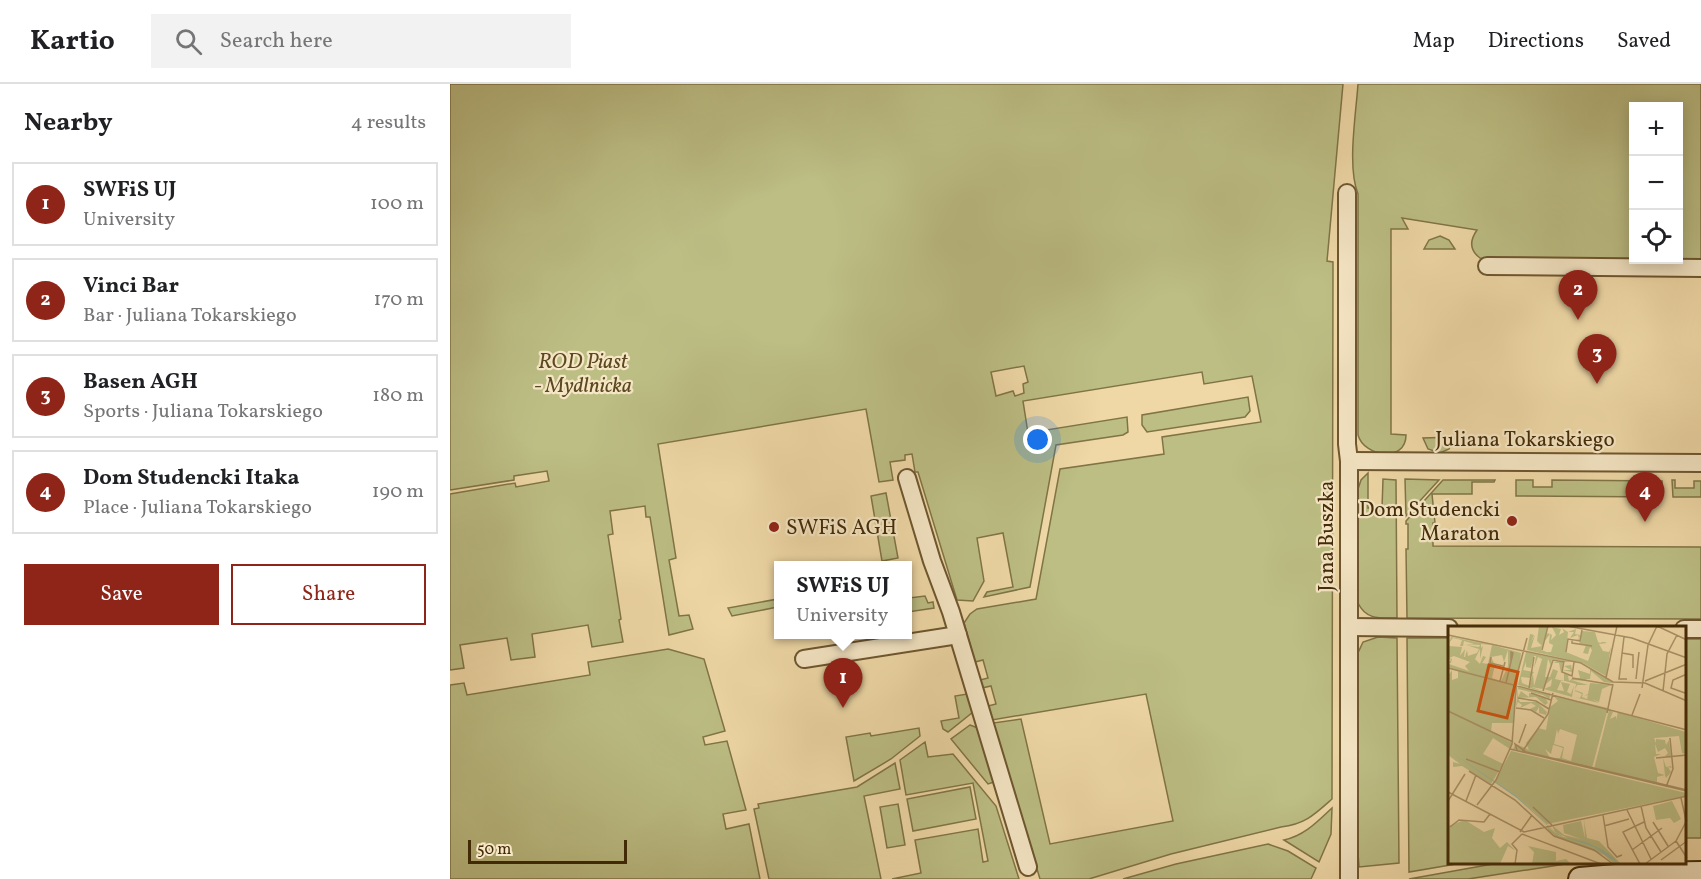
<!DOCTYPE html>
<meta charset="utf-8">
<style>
:root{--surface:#fff;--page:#f2f2f2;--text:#202124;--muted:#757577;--line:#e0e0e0;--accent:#8f2418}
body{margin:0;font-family:Vollkorn,serif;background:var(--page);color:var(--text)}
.controls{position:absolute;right:18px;top:18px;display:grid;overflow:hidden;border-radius:0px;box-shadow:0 3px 15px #0003}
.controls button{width:54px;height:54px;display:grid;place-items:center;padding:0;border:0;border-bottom:2px solid var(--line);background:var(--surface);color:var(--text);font:30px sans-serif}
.scale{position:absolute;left:18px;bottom:15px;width:159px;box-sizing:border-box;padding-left:6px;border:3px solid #432a07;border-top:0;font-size:16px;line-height:21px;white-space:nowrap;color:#432a07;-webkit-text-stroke:4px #f5e6c5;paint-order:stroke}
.you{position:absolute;left:588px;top:356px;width:21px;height:21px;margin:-15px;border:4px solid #fff;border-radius:50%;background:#1a73e8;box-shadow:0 0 0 9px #1a73e833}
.badge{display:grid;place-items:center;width:39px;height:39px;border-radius:50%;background:var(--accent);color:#fff;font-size:20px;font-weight:700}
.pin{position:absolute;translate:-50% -50px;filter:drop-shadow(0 2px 3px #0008)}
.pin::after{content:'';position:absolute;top:32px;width:21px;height:18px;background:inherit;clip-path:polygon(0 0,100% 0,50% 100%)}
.popup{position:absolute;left:324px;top:477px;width:138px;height:78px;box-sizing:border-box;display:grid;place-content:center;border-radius:0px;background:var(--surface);filter:drop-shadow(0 2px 4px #0005);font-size:20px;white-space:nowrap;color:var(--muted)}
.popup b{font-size:22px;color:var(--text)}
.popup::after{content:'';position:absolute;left:50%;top:100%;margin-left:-12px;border:12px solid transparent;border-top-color:var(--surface)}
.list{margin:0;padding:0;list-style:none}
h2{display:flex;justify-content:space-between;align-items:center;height:78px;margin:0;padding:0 24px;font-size:26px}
h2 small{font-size:20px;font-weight:400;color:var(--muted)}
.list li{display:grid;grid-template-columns:39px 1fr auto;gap:18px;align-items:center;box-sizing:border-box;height:84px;margin:0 12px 12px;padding:0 12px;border:2px solid var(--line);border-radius:0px}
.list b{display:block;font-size:22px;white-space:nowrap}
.list p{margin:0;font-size:20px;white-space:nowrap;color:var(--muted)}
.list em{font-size:20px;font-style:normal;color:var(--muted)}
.actions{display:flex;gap:12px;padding:18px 24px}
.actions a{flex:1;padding:14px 0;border:2px solid var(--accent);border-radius:0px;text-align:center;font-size:21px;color:var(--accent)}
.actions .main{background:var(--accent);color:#fff}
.icon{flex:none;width:33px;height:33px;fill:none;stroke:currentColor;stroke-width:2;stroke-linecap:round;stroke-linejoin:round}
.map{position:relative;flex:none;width:1251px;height:795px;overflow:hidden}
header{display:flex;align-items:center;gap:36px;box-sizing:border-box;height:84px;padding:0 30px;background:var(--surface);border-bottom:2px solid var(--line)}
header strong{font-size:28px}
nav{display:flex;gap:33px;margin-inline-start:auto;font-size:21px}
.search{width:420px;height:54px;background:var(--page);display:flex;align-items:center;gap:15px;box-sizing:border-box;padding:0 21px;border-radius:0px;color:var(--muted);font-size:22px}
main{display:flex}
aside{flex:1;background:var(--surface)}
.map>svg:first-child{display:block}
.green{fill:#bcbe84;stroke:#807446;stroke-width:1.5;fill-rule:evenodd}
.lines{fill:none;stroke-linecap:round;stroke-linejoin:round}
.street-casing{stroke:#6e562f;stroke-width:20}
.secondary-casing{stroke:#432a07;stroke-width:26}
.street{stroke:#f5e6c5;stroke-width:16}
.secondary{stroke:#f5e6c5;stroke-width:22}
.poi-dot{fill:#8f2418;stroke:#f5e6c5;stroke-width:2}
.labels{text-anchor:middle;stroke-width:4.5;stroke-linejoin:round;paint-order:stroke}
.park-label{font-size:21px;font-style:italic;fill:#5b4820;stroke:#f5e6c5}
.street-label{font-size:21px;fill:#432a07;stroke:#f5e6c5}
.poi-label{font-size:21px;fill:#432a07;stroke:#f5e6c5;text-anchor:end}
.inset-road{fill:none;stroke:#aa9266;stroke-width:1.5}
.view{fill:#cf520b;fill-opacity:0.15;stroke:#cf520b;stroke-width:3}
.inset-edge{fill:none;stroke:#432a07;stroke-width:3}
</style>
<header>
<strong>Kartio</strong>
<div class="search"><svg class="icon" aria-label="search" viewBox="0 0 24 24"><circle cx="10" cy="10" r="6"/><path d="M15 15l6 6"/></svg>Search here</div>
<nav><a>Map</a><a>Directions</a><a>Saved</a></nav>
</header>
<main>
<aside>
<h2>Nearby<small>4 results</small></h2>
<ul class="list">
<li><span class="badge">1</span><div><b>SWFiS UJ</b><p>University</p></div><em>100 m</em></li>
<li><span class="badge">2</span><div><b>Vinci Bar</b><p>Bar · Juliana Tokarskiego</p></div><em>170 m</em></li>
<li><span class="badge">3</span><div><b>Basen AGH</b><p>Sports · Juliana Tokarskiego</p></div><em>180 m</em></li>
<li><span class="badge">4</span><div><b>Dom Studencki Itaka</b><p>Place · Juliana Tokarskiego</p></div><em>190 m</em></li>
</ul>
<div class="actions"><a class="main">Save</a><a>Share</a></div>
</aside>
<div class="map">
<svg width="1251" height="795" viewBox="0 0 1251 795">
<rect width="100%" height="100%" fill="#efd8a6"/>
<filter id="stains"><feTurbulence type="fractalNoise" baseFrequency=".00333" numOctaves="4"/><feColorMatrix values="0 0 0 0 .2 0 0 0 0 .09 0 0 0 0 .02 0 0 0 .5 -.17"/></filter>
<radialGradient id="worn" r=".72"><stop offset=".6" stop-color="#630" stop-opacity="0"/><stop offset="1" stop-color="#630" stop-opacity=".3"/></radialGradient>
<g class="green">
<path d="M0 0H893L877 177 883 178 882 715C864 731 855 740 831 743L721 770 639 795H590L543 639 571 635 600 760 723 737 696 610 542 636 538 622 546 620 541 602 532 604 530 596 538 594 533 576 525 578 514 539 520 530 527 525 586 515 610 385 714 370 712 353 811 338 802 292 754 300 752 288 573 317 578 349 677 333 678 348 673 351 606 361 580 503 534 513 537 508 563 503 553 449 527 454 534 497 523 517 507 516 468 388H465L462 370 455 371V376L440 378 443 396 429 398 416 325 208 360 226 474 219 476 229 532 239 531 243 545 219 551 200 433H196L195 422 160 427 163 450 158 451 171 535 169 536 173 558 142 563 138 541 82 550 85 573 61 576 57 554 10 561 14 584 0 586V410L65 399 66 403 99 397 97 387 64 392V396L0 406ZM574 282 578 298 573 300 574 309 565 312 563 307 546 312 541 288Z"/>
<path d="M908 0H1251V176L1229 175 1228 22H1184L1183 175 1030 174C1019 166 1020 156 1027 146L952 134 958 145H941V350L956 351C956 379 914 373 908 351V110C897 83 906 30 908 0Z"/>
<polygon points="990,152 999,156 1005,165 974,165 979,156"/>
<polygon points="798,313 800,327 795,333 697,348 692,341 692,331"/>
<polygon points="1005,353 999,365 990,369 978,365 973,354"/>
<path d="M918 389V424H932L933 395 946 396 947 534C930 534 916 536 908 519L907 408 911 396Z"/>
<polygon points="955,395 989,396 956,432"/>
<polygon points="993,396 1045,396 1044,398 1022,398 1022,410 982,410 985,439 983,439 983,462 1251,463 1251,535 957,534 956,465 958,465 958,440 956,440 956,437"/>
<polygon points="1066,396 1083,396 1083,403 1102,403 1102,396 1212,397 1212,413 1066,412"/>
<polygon points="1222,396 1225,396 1225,404 1244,404 1244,397 1251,397 1251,413 1223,413"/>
<polygon points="436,409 448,474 432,477 421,412"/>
<polygon points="458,510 459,514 475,512 478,519 483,518 484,524 458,528"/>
<polygon points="328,515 328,523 282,532 278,524"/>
<polygon points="928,553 947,554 949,779 909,783 906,742 907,571 913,558"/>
<polygon points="957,554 999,554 999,778 1012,779 959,788"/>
<rect x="1235" y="555" width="16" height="199"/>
<polygon points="218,565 254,575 275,647 253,653 255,661 277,657 296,726 273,730 276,745 299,740 310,795 0,795 0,601 14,599 17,611 140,591 138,578"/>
<polygon points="517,610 523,628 498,648 493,645 491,637 509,634 505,612"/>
<polygon points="520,641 528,644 544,698 538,700 501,655"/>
<polygon points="469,644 470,652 441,675 404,697 396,653 420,649 421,652"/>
<polygon points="475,658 478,673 503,670 546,722 569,795 442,795 471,789 465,756 528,745 533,778 538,777 523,699 456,711 450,676"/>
<polygon points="445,679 450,705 414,712 431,795 319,795 304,725 309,724 308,720 407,703"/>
<polygon points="520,703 526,735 463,747 457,715"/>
<polygon points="448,720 455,761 437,764 430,723"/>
<path d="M882 724 881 750 869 778 834 756C854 752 867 738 882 724Z"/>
<polygon points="818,760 838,767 866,784 861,795 673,795 726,780"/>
<polygon points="1054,778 1122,779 1018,795 959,795"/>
</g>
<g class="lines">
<defs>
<g id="street">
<polyline points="897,109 897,360 899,377 899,795"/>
<polyline points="1037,182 1251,184"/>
<polyline points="899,377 1251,379"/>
<polyline points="457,394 482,477 501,528 578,783"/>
<polyline points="899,543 999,544"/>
<polyline points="1234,545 1251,545"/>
<polyline points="354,575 508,551"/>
</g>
<polyline id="secondary" points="1130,795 1190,790 1251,789"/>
</defs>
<use href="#street" class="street-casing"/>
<use href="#secondary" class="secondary-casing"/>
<use href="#street" class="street"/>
<use href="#secondary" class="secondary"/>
</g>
<g class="poi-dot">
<circle cx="1062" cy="437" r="6"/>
<circle cx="324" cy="443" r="6"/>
</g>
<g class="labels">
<g class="park-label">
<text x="133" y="284">ROD Piast<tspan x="133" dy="24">- Mydlnicka</tspan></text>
</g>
<g class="street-label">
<text x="1075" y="362">Juliana Tokarskiego</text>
<text transform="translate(876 452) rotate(-90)" y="7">Jana Buszka</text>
</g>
<g class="poi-label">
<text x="1050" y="432">Dom Studencki<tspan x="1050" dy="24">Maraton</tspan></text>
<text x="336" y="450" text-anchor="start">SWFiS AGH</text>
</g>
</g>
<g transform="translate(998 542)">
<rect width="238" height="238" fill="#efd8a6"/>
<path d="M91 0H100L93 24 99 26H103L105 19 101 17 102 8 96 16 98 9 100 7 104 9 103 14 108 9 104 1 113 3 111 9 116 6 118 10 114 2 120 6 128 3 127 8 132 9 131 14 128 13H131L130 9 122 12 126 6H120L118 26 140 35 144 24 142 21 140 28 135 27 138 19H131L134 5 147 6 150 16 152 17 154 16H157L159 17 151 18 155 25 161 26 163 21 158 50 135 37 79 24 82 8 86 9 83 16 87 9 83 22 94 20 89 15ZM3 11 43 19 33 18V22L35 20 32 33V23L27 33 32 38 35 30 38 31 34 37 40 38 44 19 73 27 65 97H44L43 106 64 117 62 123 45 112 35 128 55 138 43 158 14 140 5 141V136L12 138 0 129V50L4 44V54L10 52V45L0 41 1 38 21 45 17 40 22 36 6 30 1 32 4 33 3 37H0L3 34 0 32V20L14 21 12 30 17 23 16 31H17L19 24 20 30 29 27 31 23 18 19 31 21 32 19 16 18H26L16 15 15 20H12L14 14 5 12 1 17ZM60 24V40L53 55 44 52 47 39 43 31 54 29 56 36ZM78 26 125 36H115L114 44H123L116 40 123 39 124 44V46L114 44 113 47 111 37H104L114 35 104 33 103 40 100 33 97 51H102L105 43 110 45 107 53 116 55V47L123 50H120L121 55 125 52H132L130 44 142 48V42L164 56V57L156 56 143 45 142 53H137L141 55 123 54 140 59H129L127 64 135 67 134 71 139 73 140 69 136 70 140 68 142 57 163 59 154 63 151 76 144 73 151 77 126 71 132 72 134 68 127 65 126 70 128 58 117 55H113L109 64 116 65 113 56 122 58 119 66 123 68 126 59 124 71 96 63 103 60 104 53 98 58 100 52 95 63 83 61 94 65 70 59ZM86 30H88L86 42 90 31 94 33 86 60 85 48 81 60 74 57 73 51 82 52 86 46 75 44 78 36V41L83 42ZM70 61 103 68 100 75V72L95 69 70 63V71L73 65 81 71V67L97 71 100 77 97 79 88 71 70 72 72 76H89L99 86 98 89 91 87V81L88 86 82 83 88 80 83 77 72 82 74 79 70 76 68 81ZM105 69 160 82 144 142 103 132H112L115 122 109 120 105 119 103 128 97 123 102 132 65 123 68 118 81 124 78 117 90 102 98 104 102 81 110 75ZM109 103 110 108 112 103 129 109 123 135 114 132 116 121 106 118ZM161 84 165 86 162 93 168 90V94L170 86 238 106V128L234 127 231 110 206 112 208 117V113L217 114 218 119 221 114 223 130H217L220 127 217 122 210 126 207 118 208 128H213L206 131 210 147 217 149 215 132 218 141 223 140 224 142 220 141 223 146 218 152 217 149 209 151V156L217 160 146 143ZM63 125 238 167V170L99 198 69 170 47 156ZM224 175 233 193 226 197 222 192 208 194 205 180ZM17 194 36 206 47 202 44 212 52 222 59 216 68 225 60 220 52 238H0V200ZM136 194 139 212 151 215 173 238H166L156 229 110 212 100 204 99 200 111 210 120 212 107 206 104 199 116 209 133 213 116 207 115 199 133 195 137 212ZM80 220 108 226V235L118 233 122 237 84 238 86 226Z" fill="#bcbe84" fill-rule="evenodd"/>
<path d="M0 124 69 170 107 206 116 211 138 216 155 224 165 231 170 238 146 221 110 209 69 172Z" fill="#9abba3"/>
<path class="inset-road" d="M119 0 184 12 239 32M209 0 239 14M0 9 133 37 165 56 197 57 239 75M176 11 171 53H179M124 14V17L144 20M94 24 100 0M118 26 120 13 132 15 134 4M174 27 185 29V42M43 31 42 37 55 40M116 35 114 46 124 50 126 36M0 42 239 104M124 52 165 59M158 52 169 0M188 53 191 26M52 55 57 36M197 55 239 38M58 57 65 27 63 26V36M81 62 86 31M194 62 200 19 209 0M95 65 105 34 116 36M215 65 219 28 229 9M83 67 103 74M237 67 223 62 225 54 239 48M70 72 88 75 101 83M68 82 83 84 96 92M0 85 65 116M159 87 165 58M184 89 192 68M71 117 78 98M62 123 239 165M69 124 67 118 78 126 239 164M74 126 100 88 105 67M208 132 239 129M18 133 52 146M21 145 67 174 106 210 146 224 165 238M218 161 225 143 222 112M0 166 76 206 239 170M233 172 238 194M0 175 17 148M18 175 28 149M29 179 48 154 64 118 69 49 79 12M193 180 198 202 213 226M85 181 104 199M179 184 203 233M155 189 160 221 169 231 174 229M205 196 220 220M156 200 181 193M2 201 11 194 36 196 42 188M72 206 84 189M74 208 153 238M228 215 239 194M228 215 239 232M184 224 214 202M213 234 239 215M67 238 69 224 64 218 74 208M192 238 175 206 196 196M197 238 228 215"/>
<path class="view" d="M41 39 70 46 59 92 30 85Z"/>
<rect width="238" height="238" class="inset-edge"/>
</g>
<rect width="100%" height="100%" filter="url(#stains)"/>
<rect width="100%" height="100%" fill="url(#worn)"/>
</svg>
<div class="controls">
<button>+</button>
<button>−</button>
<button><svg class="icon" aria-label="locate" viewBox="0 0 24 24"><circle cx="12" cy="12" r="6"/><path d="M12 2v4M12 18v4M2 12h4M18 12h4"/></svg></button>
</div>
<div class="scale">50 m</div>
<div class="you"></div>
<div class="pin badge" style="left:393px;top:624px">1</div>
<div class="popup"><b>SWFiS UJ</b>University</div>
<div class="pin badge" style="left:1128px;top:236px">2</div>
<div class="pin badge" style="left:1147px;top:300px">3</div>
<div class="pin badge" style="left:1195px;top:438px">4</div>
</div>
</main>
